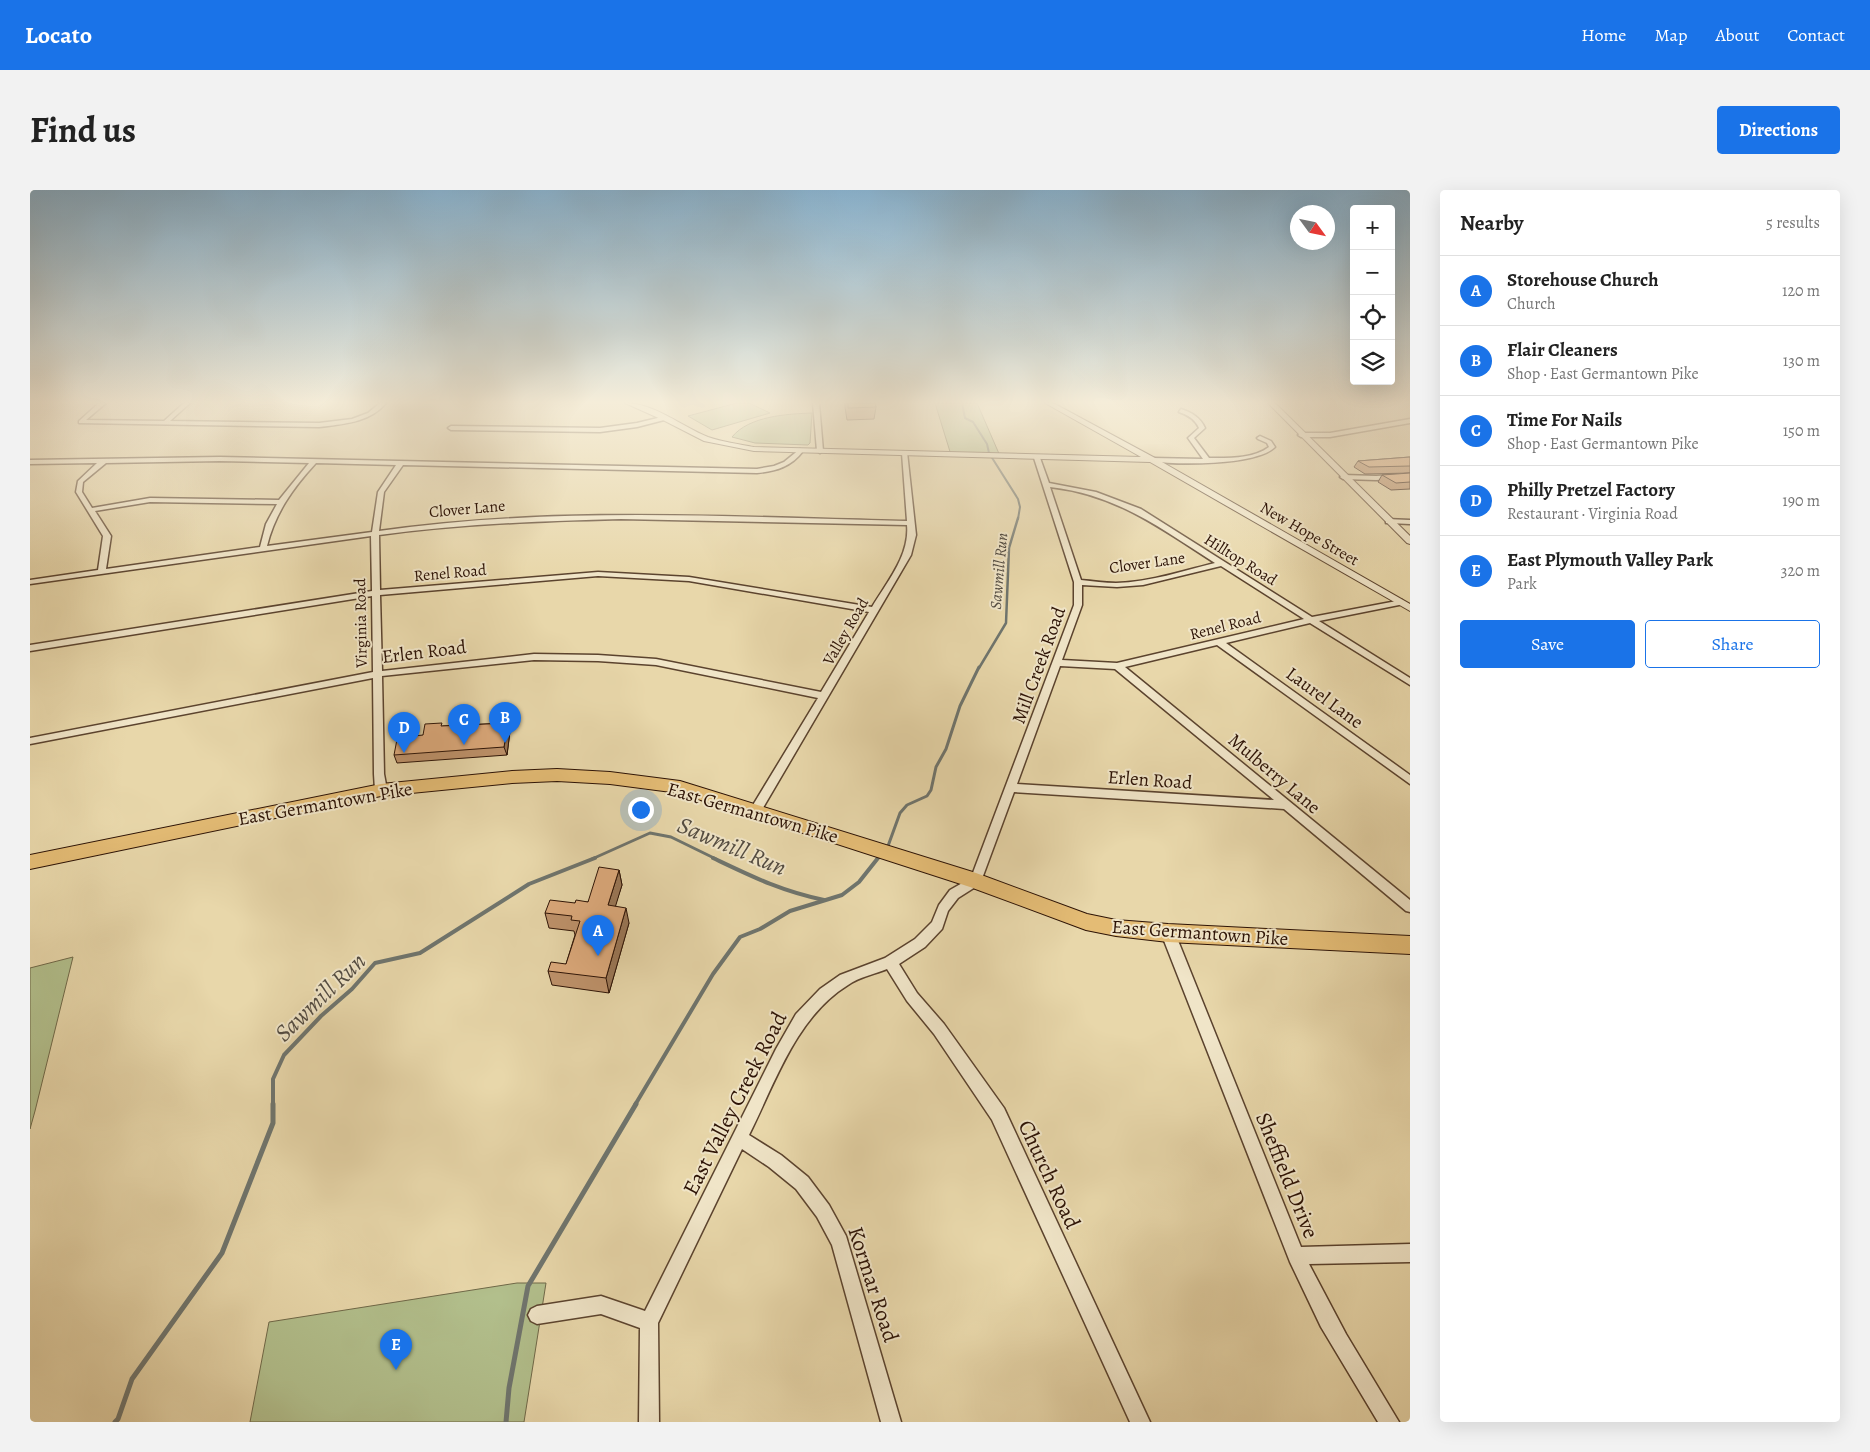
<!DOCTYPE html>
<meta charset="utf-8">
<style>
:root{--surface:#fff;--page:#f2f2f2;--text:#222;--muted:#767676;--line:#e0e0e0;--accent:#1a73e8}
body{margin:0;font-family:Alegreya,serif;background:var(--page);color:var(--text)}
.controls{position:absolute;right:15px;top:15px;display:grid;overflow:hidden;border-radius:5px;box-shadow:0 5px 20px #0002}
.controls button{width:45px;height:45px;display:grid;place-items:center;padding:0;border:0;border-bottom:1px solid var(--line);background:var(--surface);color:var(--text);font:25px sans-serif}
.compass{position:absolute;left:1260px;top:15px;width:45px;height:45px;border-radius:50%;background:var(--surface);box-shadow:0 5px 20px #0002;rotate:123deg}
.you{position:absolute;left:610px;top:619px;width:18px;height:18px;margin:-12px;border:4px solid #fff;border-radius:50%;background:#1a73e8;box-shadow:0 0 0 8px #1a73e833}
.badge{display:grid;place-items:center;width:32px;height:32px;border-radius:50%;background:var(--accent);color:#fff;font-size:16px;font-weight:700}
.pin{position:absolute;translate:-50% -41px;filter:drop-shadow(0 1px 2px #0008)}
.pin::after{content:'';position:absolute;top:26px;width:18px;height:15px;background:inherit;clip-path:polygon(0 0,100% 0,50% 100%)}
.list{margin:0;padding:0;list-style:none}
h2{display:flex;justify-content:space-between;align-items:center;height:65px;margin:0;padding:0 20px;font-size:21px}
h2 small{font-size:16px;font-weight:400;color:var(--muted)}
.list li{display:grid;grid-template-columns:32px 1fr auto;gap:15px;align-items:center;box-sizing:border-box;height:70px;padding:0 20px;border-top:1px solid var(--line)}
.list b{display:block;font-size:19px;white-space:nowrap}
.list p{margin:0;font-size:16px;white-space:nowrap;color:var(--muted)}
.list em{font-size:16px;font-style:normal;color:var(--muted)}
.actions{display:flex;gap:10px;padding:15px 20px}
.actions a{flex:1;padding:11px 0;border:1px solid var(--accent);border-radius:5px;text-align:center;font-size:18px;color:var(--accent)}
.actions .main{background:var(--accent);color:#fff}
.icon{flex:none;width:28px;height:28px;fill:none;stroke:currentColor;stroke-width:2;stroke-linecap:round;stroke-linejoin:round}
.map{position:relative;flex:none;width:1380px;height:1232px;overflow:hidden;border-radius:5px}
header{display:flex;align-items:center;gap:30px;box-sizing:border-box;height:70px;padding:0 25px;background:var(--accent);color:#fff}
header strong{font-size:24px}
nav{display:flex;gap:28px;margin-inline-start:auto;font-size:18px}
.intro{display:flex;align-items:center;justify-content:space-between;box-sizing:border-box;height:120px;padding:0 30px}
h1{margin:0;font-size:35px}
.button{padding:12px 22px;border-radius:5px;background:var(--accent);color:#fff;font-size:18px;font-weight:700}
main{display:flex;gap:30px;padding:0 30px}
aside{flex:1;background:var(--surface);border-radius:5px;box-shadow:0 5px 20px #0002}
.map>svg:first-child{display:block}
.green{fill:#b2bf8c;stroke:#6f6848}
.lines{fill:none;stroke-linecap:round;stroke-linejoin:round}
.stream-far4{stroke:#6f756e;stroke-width:2}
.stream-far3{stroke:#6f756e;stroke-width:2.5}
.stream-far2{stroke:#6f756e;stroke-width:3}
.stream-far1{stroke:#6f756e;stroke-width:4}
.stream{stroke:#6f756e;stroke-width:5}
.minor-casing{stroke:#5b432e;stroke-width:3}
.tertiary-casing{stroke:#5b432e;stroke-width:2}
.primary-casing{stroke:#2c1205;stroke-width:2}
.minor{fill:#f0e5c8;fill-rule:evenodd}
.tertiary{fill:#f0e5c8;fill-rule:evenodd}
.primary{fill:#e4bc75;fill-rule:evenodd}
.wall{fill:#bf936c;stroke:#2c1205}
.shaded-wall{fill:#9b7858;stroke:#2c1205}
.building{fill:#deab7d;stroke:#2c1205}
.labels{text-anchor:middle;stroke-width:4;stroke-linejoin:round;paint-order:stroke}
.far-street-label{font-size:16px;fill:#2c1205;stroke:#f0e5c8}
.far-water-label{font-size:16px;font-style:italic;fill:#534c42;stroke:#f0e5c8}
.street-label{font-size:19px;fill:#2c1205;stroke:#f0e5c8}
.near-street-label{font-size:22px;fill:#2c1205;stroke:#f0e5c8}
.near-water-label{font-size:24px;font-style:italic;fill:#534c42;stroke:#f0e5c8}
</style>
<header>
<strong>Locato</strong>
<nav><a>Home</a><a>Map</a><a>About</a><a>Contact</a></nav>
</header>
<div class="intro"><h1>Find us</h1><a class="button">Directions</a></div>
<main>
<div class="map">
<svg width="1380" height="1232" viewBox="0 0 1380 1232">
<rect width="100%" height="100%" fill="#e8d7aa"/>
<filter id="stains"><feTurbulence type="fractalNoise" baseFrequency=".004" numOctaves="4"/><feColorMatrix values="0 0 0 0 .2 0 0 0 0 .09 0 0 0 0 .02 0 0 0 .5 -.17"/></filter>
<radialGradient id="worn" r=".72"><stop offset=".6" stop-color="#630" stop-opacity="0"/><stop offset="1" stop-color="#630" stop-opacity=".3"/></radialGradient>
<g class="green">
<polygon points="707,213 719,213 740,223 682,240 658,226"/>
<polygon points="905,213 947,213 970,266 921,265"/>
<path d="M782 223 780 253 778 255 725 253 702 247C719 226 757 224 782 223Z"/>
<polygon points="43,767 5,921 0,939 0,778"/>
<polygon points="487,1093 516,1093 494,1232 220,1232 239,1132"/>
</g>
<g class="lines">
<polyline class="stream-far4" points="932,213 935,228 943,232 957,254 959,263 988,309 990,317 988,329"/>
<polyline class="stream-far3" points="949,478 976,433 979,358 988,328"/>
<g class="stream-far2">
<polyline points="858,656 870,623 877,615 897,606 901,600 906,577 916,559 930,516 949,477"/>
<polyline points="562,669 620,643 641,647 686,669"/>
<polyline points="847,669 849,667"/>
</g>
<g class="stream-far1">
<path d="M683 668C723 687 751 701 794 710"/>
<polyline points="243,915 243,889 254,865 291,826 322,799 345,773 390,763 499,694 565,668"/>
<polyline points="605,915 683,784 710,747 730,739 760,721 812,705 829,692 848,668"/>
</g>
<g class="stream">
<polyline points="85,1232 88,1229 102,1189 192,1063 243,933 243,914"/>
<polyline points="476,1232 479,1198 498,1096 606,914"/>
</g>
<defs>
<g id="minor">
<path d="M69 213H76L56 230 134 231 154 213H160L140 231 289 233 322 229 338 223 350 213H356C339 233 313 234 289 237L49 233V231Z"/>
<polygon points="783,213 789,213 793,261 790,263 787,261"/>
<path d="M1151 219C1162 223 1170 227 1175 238L1164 248 1179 268C1199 268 1223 269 1239 257L1237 253 1228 249 1227 248 1230 246 1241 251 1245 257C1226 276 1146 275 1120 271L1119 270 1122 268 1173 269 1158 248 1169 238C1165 229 1158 225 1149 222Z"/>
<polygon points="636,226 638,229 607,237 570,242 421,240 418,238 421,236 570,238 607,233"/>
<polygon points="1380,229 1380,233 1300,247 1271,247 1268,245 1271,243 1300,243"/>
<path d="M770 259 773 261C761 277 746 281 727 283L373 275 354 302 349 341C524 316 701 327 877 331L872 263 877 262 886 345 881 365 730 623H722L720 620 788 508 626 475 568 471 504 470 352 486 354 584 357 600 351 604 345 600 344 584 343 488 0 554V548L343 482 342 406 0 461V455L342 401 341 346 0 394V390L68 380 73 346 46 302 48 291 67 273 0 274V270L190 267 727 279 744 276 754 272ZM190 271 279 273 249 310 120 308 62 318 52 302 53 292 76 273ZM286 273 366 275 348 302 342 342 237 356C245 323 263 298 286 273ZM120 312 247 314 236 334 230 357 76 379 81 346 65 321ZM591 329 877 335C880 365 857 392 842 417L659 387 568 382 350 400 349 345C429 334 510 331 591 329ZM568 386 659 391 839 422 791 502 626 469 568 465 504 464 352 481 350 405Z"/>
<path d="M1007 266 1010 268 1019 293 1066 302 1111 319 1282 427 1372 410 1373 412 1369 415 1289 431 1380 488V495L1280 433 1196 453 1380 585V594L1187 455 1095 477 1380 710V722L1376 721 1254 619 984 602 950 694 928 708 918 721 912 739 895 757 869 774 887 803 914 834 974 918 1120 1232H1100L962 930 904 844 877 811 857 779C845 784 829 787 818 795 766 827 745 893 719 945L751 965 778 987 799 1015 816 1046 871 1232H851L802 1055 787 1027 766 999 739 977 712 959 628 1133 629 1232H609L610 1138 571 1124 507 1134 501 1131 498 1125 501 1119 507 1116 571 1106 615 1121 746 859 766 824 790 799 810 785 855 768 885 749 902 732 909 715 920 700 941 688 1044 415V392L1004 268ZM1020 297C1088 305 1130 338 1185 373 1153 381 1120 392 1086 393 1075 393 1063 391 1051 390ZM1191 376 1274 429 1087 473 1032 470 1052 415V395L1087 397 1113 395ZM1030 476 1085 479 1244 610 987 594Z"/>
<polygon points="1380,284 1380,288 1346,290 1313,289 1310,287 1313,285 1346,286"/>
<polygon points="1356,329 1380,330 1380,334 1359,333 1356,333"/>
<polygon points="1138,737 1143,739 1145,743 1271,1057 1380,1054 1380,1072 1279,1074 1316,1144 1369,1232 1348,1232 1291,1137 1260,1072 1131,743 1133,739"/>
</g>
<g id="tertiary">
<path d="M595 213C624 213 651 236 678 247 692 252 709 254 724 257L1111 267 1015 213H1023L1125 268 1380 414V421L1120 272 724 261 674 251 633 230Z"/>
<polygon points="1238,213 1245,213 1380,346 1380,354 1377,353"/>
</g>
<polygon id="primary" points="527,579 580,582 650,591 946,683 1057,724 1086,730 1138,734 1380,746 1380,764 1138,752 1086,746 1056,740 940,697 649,603 580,594 527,591 482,593 351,606 0,679 0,665 351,594 482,581"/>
</defs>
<use href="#minor" class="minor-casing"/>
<use href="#tertiary" class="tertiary-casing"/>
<use href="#primary" class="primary-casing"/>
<use href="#minor" class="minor"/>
<use href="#tertiary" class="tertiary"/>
<use href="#primary" class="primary"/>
</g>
<g class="wall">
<polygon points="815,213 845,213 846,217 844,229 817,230 815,217"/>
<polygon points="1380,267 1380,283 1335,284 1324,277 1328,271"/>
<polygon points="1380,283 1380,299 1361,300 1348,292 1352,285"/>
<polygon points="478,533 480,541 477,565 367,573 364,565 393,545 413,536"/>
<polygon points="589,680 592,695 585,716 599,733 579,803 522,795 518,781 536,774 545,745 544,741 519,738 515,723 545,713 558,712"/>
</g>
<g class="shaded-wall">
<polygon points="478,533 480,541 477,565 474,557"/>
<polygon points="378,539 381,546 376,547"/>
<polygon points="589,680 592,695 581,731 578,715"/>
<polygon points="596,718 599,733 579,803 576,788"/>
</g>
<g class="building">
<polygon points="818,213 845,213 846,217 818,218"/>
<polygon points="1380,267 1380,276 1339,277 1328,271"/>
<polygon points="1380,283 1380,292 1366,293 1352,285"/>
<polygon points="412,533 411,536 478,533 474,557 364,565 369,539 378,539 376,547 393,545 395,534"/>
<polygon points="569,677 589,680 578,715 596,718 576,788 518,781 521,772 536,774 550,731 541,730 542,726 515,723 520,710 545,713 546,710 558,712"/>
</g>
<linearGradient id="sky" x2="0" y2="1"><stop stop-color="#89b5d3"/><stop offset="0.55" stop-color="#f5edd9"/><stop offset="1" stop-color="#f5edd9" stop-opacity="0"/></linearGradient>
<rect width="1380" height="386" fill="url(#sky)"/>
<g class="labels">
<g class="far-street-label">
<text transform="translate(437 318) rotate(-5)" y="6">Clover Lane</text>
<text transform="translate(1280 343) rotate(30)" y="6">New Hope Street</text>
<text transform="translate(1211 369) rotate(32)" y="6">Hilltop Road</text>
<text transform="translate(1117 372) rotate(-8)" y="6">Clover Lane</text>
<text transform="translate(420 382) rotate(-5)" y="6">Renel Road</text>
<text transform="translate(330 433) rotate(-91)" y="6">Virginia Road</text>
<text transform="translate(1195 435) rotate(-14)" y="6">Renel Road</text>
<text transform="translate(815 441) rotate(-60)" y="6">Valley Road</text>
</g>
<g class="far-water-label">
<text transform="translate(968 381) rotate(-85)" y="6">Sawmill Run</text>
</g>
<g class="street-label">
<text transform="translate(394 461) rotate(-7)" y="7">Erlen Road</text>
<text transform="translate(1008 475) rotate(-70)" y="7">Mill Creek Road</text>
<text transform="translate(1295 507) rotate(36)" y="7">Laurel Lane</text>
<text transform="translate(1245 583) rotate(40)" y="7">Mulberry Lane</text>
<text transform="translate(1120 589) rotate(4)" y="7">Erlen Road</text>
<text transform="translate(295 613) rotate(-10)" y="7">East Germantown Pike</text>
<text transform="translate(723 622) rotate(16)" y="7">East Germantown Pike</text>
<text transform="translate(1170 742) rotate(4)" y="7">East Germantown Pike</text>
</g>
<g class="near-street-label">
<text transform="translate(704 913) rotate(-63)" y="8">East Valley Creek Road</text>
<text transform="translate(1020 984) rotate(65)" y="8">Church Road</text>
<text transform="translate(1258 985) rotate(68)" y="8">Sheffield Drive</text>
<text transform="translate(844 1094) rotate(72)" y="8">Kormar Road</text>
</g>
<g class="near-water-label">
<text transform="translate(702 656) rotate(23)" y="8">Sawmill Run</text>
<text transform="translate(290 807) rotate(-44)" y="8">Sawmill Run</text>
</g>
</g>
<rect width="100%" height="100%" filter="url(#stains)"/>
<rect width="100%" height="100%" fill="url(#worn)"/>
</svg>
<div class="controls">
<button>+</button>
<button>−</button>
<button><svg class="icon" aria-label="locate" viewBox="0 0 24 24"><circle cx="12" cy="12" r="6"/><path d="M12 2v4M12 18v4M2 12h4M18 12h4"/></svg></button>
<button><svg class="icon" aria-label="layers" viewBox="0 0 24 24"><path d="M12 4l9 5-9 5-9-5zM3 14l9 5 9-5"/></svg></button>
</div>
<svg class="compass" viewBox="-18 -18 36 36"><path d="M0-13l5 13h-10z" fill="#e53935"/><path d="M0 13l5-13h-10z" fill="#767676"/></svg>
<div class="you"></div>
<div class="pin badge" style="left:568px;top:766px">A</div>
<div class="pin badge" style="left:475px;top:553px">B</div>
<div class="pin badge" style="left:434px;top:555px">C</div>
<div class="pin badge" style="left:374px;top:563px">D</div>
<div class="pin badge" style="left:366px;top:1180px">E</div>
</div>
<aside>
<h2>Nearby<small>5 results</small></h2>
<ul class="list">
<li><span class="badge">A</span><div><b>Storehouse Church</b><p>Church</p></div><em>120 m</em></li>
<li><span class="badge">B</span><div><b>Flair Cleaners</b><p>Shop · East Germantown Pike</p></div><em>130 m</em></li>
<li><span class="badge">C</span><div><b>Time For Nails</b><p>Shop · East Germantown Pike</p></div><em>150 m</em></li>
<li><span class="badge">D</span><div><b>Philly Pretzel Factory</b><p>Restaurant · Virginia Road</p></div><em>190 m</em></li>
<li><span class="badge">E</span><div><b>East Plymouth Valley Park</b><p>Park</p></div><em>320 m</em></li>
</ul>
<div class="actions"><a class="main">Save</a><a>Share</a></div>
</aside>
</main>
